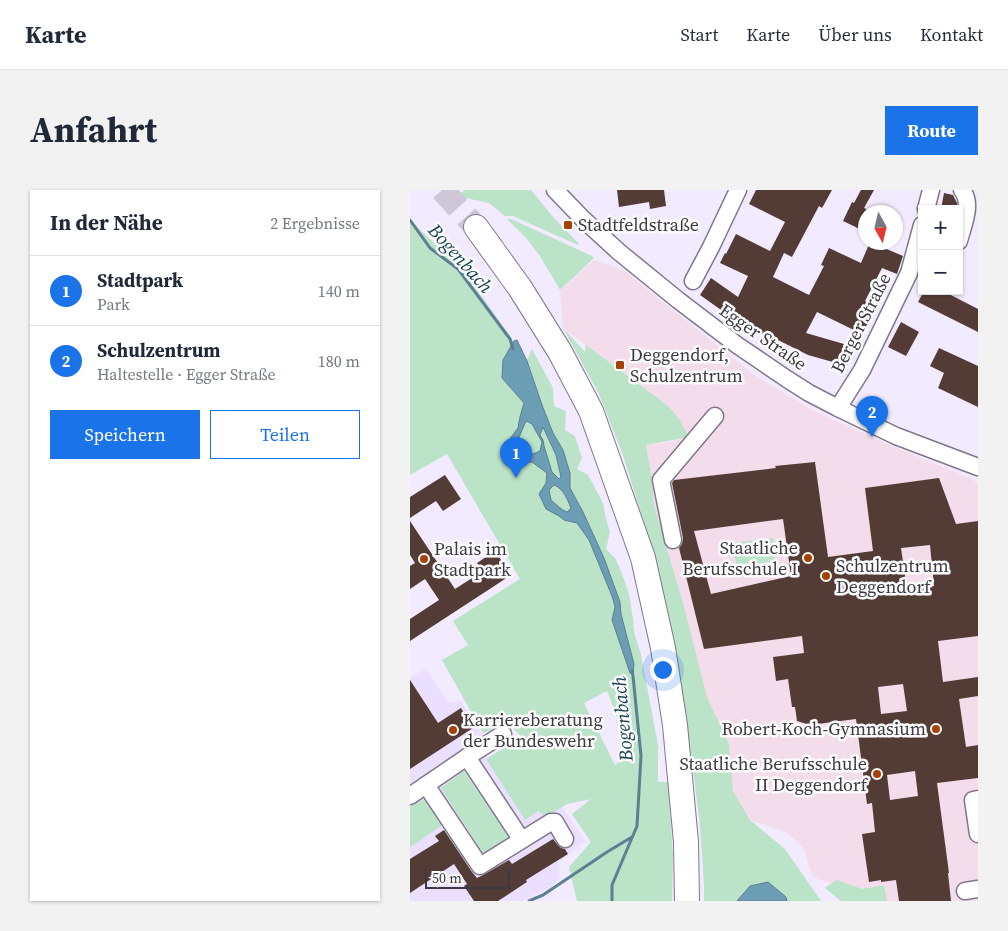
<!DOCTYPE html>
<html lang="de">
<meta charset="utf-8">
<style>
:root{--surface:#fff;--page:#f2f2f3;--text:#1f2937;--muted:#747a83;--line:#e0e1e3;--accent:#1a73e8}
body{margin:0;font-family:"Source Serif 4",serif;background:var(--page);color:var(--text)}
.controls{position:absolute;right:15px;top:15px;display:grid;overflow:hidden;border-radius:0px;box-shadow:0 1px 4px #0004}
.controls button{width:45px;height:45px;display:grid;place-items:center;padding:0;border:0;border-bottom:1px solid var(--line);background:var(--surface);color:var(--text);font:25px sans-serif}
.compass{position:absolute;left:448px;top:15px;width:45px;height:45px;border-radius:50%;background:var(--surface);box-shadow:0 1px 4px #0004;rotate:172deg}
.scale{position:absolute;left:15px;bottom:12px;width:85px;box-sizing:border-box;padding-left:5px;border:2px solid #3d3943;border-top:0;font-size:14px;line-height:18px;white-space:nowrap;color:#3d3943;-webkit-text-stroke:4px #fbfbfb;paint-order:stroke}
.you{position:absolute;left:252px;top:479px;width:18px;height:18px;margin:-12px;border:4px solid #fff;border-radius:50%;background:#1a73e8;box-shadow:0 0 0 8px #1a73e833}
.badge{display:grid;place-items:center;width:32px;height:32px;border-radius:50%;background:var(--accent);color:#fff;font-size:16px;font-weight:700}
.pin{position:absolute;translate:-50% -41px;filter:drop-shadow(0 1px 2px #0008)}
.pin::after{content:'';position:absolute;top:26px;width:18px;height:15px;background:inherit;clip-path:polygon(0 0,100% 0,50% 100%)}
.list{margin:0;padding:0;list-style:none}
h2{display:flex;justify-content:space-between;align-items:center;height:65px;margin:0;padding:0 20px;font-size:21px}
h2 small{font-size:16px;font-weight:400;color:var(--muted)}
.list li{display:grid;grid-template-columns:32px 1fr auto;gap:15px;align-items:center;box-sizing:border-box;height:70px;padding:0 20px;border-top:1px solid var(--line)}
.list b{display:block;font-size:19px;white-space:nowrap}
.list p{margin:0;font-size:16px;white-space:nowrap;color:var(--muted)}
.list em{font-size:16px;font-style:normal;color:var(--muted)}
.actions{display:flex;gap:10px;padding:15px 20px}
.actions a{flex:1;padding:11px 0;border:1px solid var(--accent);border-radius:0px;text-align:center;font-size:18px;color:var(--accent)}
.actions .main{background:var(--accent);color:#fff}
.map{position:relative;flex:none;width:568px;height:711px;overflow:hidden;border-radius:0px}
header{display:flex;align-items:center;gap:30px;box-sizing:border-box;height:70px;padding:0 25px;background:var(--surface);border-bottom:1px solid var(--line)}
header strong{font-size:24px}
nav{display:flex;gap:28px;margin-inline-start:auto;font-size:18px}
.intro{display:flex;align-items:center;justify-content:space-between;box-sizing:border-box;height:120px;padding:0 30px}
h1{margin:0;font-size:35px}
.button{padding:12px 22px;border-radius:0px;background:var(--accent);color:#fff;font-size:18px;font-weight:700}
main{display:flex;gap:30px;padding:0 30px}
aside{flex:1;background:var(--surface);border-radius:0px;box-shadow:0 1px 4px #0004}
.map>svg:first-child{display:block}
.built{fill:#ebdfff}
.education{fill:#f3ddeb}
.green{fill:#bae3c7;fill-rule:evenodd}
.water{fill:#6b9db5;stroke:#5d7f93;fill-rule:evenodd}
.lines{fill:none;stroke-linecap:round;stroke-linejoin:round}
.stream{stroke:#5d7f93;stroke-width:3}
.building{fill:#543c36;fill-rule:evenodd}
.highway-tunnel{stroke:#cec7d9;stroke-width:24;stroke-dasharray:24 12;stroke-linecap:butt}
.minor-casing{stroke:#80778d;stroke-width:19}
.highway-casing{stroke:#80778d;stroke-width:26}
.minor{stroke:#fff;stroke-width:16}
.highway{stroke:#fff;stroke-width:24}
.poi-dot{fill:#a44104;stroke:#fbfbfb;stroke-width:2}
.labels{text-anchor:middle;stroke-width:5;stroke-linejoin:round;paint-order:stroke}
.poi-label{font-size:18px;fill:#3d3943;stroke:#fbfbfb;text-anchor:start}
.street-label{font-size:18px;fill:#3d3943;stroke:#fbfbfb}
.water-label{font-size:19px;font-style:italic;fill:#174254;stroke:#fbfbfb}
</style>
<header>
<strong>Karte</strong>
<nav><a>Start</a><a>Karte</a><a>Über uns</a><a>Kontakt</a></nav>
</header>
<div class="intro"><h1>Anfahrt</h1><a class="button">Route</a></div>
<main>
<aside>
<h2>In der Nähe<small>2 Ergebnisse</small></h2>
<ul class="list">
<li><span class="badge">1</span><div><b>Stadtpark</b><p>Park</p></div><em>140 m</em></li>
<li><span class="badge">2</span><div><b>Schulzentrum</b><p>Haltestelle · Egger Straße</p></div><em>180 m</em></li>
</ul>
<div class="actions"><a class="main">Speichern</a><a>Teilen</a></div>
</aside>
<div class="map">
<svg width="568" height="711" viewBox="0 0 568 711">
<rect width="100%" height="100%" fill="#f2eafe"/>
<polygon class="built" points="16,479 38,513 51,511 80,557 77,562 76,569 115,630 128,621 136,627 152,617 175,651 148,673 150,688 139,698 112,711 0,711 0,487"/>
<polygon class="education" points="184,70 213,80 344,185 404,221 482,256 562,289 568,294 568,711 468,711 403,687 393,657 376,642 340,630 323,601 319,554 297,507 257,358 244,315 242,289 236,255 254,253 278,247 257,215 153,138 150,101"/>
<g class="green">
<polygon points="44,0 47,0 50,3 54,1 54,0 121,0 143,27 169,54 168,55 103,26 95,26 79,13 41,5 41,2"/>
<polygon points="97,29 101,29 182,66 184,68 150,100 130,66 116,48"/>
<path d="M0 30 24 53 49 74 117 170 122 159 143 198 144 216 156 221 155 240 165 246 172 268 167 279 178 285 193 313 196 329 200 342 196 359 205 368 211 381 219 404 223 429 224 442 231 465 248 555V592H258L263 666 262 711H167L159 677 181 652 162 624 181 609 157 614 136 627 128 621 115 630 76 569 112 547 97 532 73 543 32 470 58 455 43 431 110 389 37 264 0 285ZM197 501 220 562 205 575 174 513Z"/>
<polygon points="153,138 175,162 176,155 257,215 269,229 279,247 236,255 242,289 244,315 273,413 297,507 319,554 323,601 340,630 375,659 411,711 377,711 376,707 340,696 327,711 294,711 294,696 290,635 282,572 273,510 257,425 238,346 213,265 189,204"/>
<polygon points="363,348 365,370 328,379 321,353"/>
<polygon points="54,581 101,651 76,668 31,598"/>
<polygon points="14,610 18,612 34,634 0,657 0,617 7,612"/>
<polygon points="427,690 452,699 474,695 477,711 431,711 415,698"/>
</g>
<g class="water">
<path d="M107 150 117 171 132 215 143 243 153 260 160 283V298L173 322 194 368 210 412 211 424 224 474 223 484 220 483 202 430 205 417 202 406 179 350 167 333 154 330 149 326 136 319 129 304 136 293 137 283 122 272 109 273 100 266 99 250 108 238 110 227 114 213 92 188 93 170 104 151ZM116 231 122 234 132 252 130 261 118 266 110 262 107 252ZM133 237 146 265 151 287 149 289 142 282 134 256 133 250 130 245ZM144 295C154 299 157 309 161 318L157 322C150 319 147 315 141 310L139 300Z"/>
<polygon points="358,692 376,707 377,711 327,711 340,696"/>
</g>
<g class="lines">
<g class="stream">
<polyline points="0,30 20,58 48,79 100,149 103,159"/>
<polyline points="119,711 133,705 197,662 222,647"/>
<polyline points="202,711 202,695 227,636 231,566 223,486 222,481"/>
</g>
</g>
<g class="building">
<polygon points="207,0 254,0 256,16 240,19 239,12 209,17"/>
<polygon points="346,0 422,0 412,18 409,16 382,67 374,63 363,87 399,105 414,76 411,75 419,58 451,73 460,52 493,66 487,84 472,78 455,111 466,117 452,144 407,122 396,143 434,154 433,156 442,159 437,176 398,165 362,147 361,148 321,127 290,105 301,88 328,107 338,86 310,73 315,63 316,64 326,44 360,61 375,32 339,14"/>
<polygon points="451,0 464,0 454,18 456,19 456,42 433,31 442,12 444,13"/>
<polygon points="534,3 543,5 547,13 547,19 531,19"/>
<polygon points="514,101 533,101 568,119 568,142 508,112"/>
<polygon points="491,132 509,142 496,166 478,157"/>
<polygon points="529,158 568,176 568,217 528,198 534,183 520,176"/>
<path d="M405 272 418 367 463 361 455 298 529 288 546 334 568 331V446L528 451 533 492 568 487V506L549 509 556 557 568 555V588L527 593 539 683H538L541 711H489L486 690 471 692V690L459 692 452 644 465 642 462 613 457 614 446 529 400 535 387 531 385 517H382L378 489 366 491 363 467 394 463 392 446 294 459 269 358 272 354 273 348 262 293 264 290 366 278 365 276ZM373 329 381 386 301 404 284 341ZM520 355 524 396 497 399 491 358ZM493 494 497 521 471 524 468 497ZM505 581 508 606 480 610 477 585Z"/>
<polygon points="35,285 51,309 33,321 26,311 0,328 0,307"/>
<polygon points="0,331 45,399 73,381 67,373 85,361 101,385 0,451 0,429 29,410 15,389 0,399 0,376 5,373 0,365"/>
<polygon points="0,490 28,533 51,518 63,538 0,579"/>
<polygon points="34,640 62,682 67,688 75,684 99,670 102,674 143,649 147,654 151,658 155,659 158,664 116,690 117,692 88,711 64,711 54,696 57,694 44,674 0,703 0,669 29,651 25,646"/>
</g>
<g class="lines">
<polyline class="highway-tunnel" points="32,0 66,37"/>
<defs>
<g id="minor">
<polyline points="145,0 173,29 209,62 268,110 327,155 377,189 399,203 428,218 486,246 568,277"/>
<polyline points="516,19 521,0"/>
<path d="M549 51C553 35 563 14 552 0"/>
<polyline points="283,91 301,57 328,0"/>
<polyline points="428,218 452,180 499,83 512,35"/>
<polyline points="263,350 251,290 305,226"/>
<polyline points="57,567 111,649"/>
<polyline points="16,595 70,676 141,632 145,632 155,649"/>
<polyline points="0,606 57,567 93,544"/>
<polyline points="568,609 563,610 568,644"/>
<polyline points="555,701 568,699"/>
</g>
<polyline id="highway" points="66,37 110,98 150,162 181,221 233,368 253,458 265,535 276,652 277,711"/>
</defs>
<use href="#minor" class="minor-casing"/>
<use href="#highway" class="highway-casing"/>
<use href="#minor" class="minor"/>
<use href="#highway" class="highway"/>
</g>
<g class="poi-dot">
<rect x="153" y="30" width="10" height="10" rx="2.5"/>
<rect x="205" y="170" width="10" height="10" rx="2.5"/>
<circle cx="398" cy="368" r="5"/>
<circle cx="14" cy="369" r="5"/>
<circle cx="416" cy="386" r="5"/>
<circle cx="526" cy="539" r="5"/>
<circle cx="43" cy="540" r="5"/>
<circle cx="467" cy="584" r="5"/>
</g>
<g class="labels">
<g class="poi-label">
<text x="168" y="41">Stadtfeldstraße</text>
<text x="220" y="171">Deggendorf,<tspan x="220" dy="21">Schulzentrum</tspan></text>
<text x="388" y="364" text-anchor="end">Staatliche<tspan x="388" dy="21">Berufsschule I</tspan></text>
<text x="24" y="365">Palais im<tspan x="24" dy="21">Stadtpark</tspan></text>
<text x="426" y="382">Schulzentrum<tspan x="426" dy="21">Deggendorf</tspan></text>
<text x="53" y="536">Karriereberatung<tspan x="53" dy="21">der Bundeswehr</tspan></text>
<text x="516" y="545" text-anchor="end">Robert-Koch-Gymnasium</text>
<text x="457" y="580" text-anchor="end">Staatliche Berufsschule<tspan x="457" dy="21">II Deggendorf</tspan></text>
</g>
<g class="street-label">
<text transform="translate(451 133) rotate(-63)" y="6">Berger Straße</text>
<text transform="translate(353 147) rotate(35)" y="6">Egger Straße</text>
</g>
<g class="water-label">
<text transform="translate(51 68) rotate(48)" y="7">Bogenbach</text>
<text transform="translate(212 529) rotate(-95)" y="7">Bogenbach</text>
</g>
</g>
</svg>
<div class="controls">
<button>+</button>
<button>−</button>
</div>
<svg class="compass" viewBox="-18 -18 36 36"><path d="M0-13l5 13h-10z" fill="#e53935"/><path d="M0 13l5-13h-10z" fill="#747a83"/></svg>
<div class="scale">50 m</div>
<div class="you"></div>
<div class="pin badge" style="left:106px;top:288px">1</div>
<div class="pin badge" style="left:462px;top:247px">2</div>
</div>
</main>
